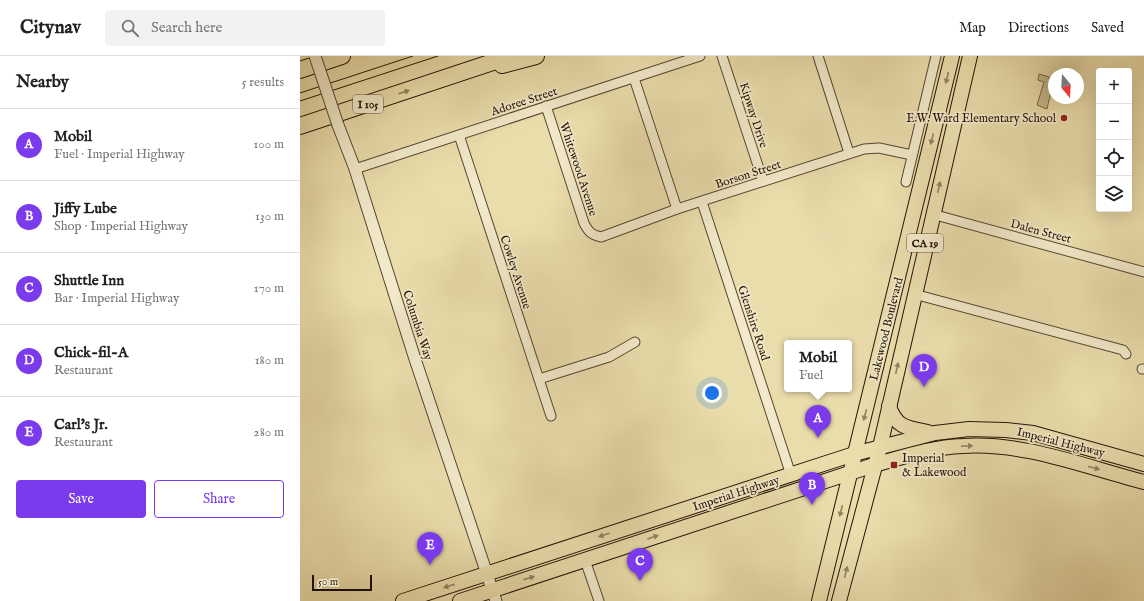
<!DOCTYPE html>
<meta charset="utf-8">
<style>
:root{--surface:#fff;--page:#f2f2f2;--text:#222;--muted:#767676;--line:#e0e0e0;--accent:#7c3aed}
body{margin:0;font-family:"IM FELL English",serif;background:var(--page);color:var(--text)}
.controls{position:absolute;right:12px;top:12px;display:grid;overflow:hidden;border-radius:4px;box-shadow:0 4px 16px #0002}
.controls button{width:36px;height:36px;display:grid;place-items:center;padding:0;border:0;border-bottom:1px solid var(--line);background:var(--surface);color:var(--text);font:20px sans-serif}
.compass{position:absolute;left:748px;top:12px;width:36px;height:36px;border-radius:50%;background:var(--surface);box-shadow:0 4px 16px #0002;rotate:162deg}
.scale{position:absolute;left:12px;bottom:10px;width:60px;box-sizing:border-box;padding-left:4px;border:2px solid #241305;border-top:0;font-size:11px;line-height:14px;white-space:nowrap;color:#241305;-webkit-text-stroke:3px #f1e9c9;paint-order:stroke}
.you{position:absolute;left:412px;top:337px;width:14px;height:14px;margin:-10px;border:3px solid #fff;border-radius:50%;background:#1a73e8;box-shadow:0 0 0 6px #1a73e833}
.badge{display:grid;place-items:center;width:26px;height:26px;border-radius:50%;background:var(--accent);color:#fff;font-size:13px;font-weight:700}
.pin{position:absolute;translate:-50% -33px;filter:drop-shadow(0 1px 2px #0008)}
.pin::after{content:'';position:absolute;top:21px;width:14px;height:12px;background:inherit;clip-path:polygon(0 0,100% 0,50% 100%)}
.popup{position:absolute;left:484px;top:284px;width:68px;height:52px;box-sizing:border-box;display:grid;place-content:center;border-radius:4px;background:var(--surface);filter:drop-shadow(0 1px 3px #0005);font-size:13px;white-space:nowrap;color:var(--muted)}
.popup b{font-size:15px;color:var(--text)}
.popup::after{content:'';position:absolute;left:50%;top:100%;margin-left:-8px;border:8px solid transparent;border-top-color:var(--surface)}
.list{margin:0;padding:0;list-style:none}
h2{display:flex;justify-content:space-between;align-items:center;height:52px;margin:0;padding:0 16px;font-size:17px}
h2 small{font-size:13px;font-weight:400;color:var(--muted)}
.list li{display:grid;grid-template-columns:26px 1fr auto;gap:12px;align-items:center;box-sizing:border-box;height:72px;padding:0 16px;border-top:1px solid var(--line)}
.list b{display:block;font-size:15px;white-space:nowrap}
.list p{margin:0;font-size:13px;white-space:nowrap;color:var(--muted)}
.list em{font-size:13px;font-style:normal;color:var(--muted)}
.actions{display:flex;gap:8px;padding:12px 16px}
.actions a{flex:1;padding:9px 0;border:1px solid var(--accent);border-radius:4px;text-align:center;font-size:14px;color:var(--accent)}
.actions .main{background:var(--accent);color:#fff}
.icon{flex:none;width:22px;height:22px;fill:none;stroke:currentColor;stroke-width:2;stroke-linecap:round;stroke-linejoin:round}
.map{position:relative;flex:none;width:844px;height:545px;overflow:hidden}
header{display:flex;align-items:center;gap:24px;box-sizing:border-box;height:56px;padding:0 20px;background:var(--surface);border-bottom:1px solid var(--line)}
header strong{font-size:19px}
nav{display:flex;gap:22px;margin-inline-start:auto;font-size:14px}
.search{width:280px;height:36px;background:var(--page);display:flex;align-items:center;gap:10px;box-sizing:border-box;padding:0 14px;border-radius:4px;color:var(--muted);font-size:15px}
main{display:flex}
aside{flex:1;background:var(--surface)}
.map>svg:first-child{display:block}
.green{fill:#c8bb90;stroke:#76674a}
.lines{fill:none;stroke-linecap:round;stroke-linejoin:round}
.minor-casing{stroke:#56462f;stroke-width:11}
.tertiary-casing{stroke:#56462f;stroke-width:13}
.primary-casing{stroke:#241305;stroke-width:16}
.motorway-casing{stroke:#241305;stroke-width:18}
.minor{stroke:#f1e9c9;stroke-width:9}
.tertiary{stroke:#f1e9c9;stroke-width:11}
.primary{stroke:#eaddac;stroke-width:14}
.motorway{stroke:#eaddac;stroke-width:16}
.tram{stroke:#241305;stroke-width:1}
.tertiary-bridge-casing{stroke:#56462f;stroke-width:13;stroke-linecap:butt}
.tertiary-bridge{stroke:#f1e9c9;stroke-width:11}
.oneway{fill:#918261}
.poi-dot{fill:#8f2418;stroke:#f1e9c9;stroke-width:1.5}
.labels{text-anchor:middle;stroke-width:3.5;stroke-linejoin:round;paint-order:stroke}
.shield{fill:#f1e9c9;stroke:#625340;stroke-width:1}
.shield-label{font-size:11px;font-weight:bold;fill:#241305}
.street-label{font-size:12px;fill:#241305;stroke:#f1e9c9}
.poi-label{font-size:12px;fill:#241305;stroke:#f1e9c9;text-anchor:end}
</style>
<header>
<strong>Citynav</strong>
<div class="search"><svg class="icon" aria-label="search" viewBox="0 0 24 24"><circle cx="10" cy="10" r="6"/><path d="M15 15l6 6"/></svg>Search here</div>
<nav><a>Map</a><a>Directions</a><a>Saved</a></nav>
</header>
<main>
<aside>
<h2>Nearby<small>5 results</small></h2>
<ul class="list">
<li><span class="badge">A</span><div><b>Mobil</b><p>Fuel · Imperial Highway</p></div><em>100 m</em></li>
<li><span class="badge">B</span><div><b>Jiffy Lube</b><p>Shop · Imperial Highway</p></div><em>130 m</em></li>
<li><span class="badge">C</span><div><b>Shuttle Inn</b><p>Bar · Imperial Highway</p></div><em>170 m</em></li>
<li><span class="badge">D</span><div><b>Chick-fil-A</b><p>Restaurant</p></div><em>180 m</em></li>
<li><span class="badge">E</span><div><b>Carl's Jr.</b><p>Restaurant</p></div><em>280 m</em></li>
</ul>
<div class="actions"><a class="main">Save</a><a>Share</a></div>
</aside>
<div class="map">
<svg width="844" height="545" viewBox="0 0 844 545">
<rect width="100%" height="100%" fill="#eaddac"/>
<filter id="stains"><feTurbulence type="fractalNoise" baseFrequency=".005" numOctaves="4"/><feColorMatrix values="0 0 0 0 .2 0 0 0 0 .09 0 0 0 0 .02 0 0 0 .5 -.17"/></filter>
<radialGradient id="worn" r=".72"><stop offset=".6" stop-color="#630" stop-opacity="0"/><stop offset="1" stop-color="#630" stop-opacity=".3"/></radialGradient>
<polygon class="green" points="739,18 749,21 753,27 747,53 737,49 744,26 738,24"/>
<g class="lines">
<defs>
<g id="minor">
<polyline points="422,0 463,125"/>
<polyline points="518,0 549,97"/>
<polyline points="334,22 377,153"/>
<path d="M246 50 284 167C288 175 291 179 301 181L377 153 564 93 579 92 612 99"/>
<polyline points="159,79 251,360"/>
<polyline points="55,113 400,0"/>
<polyline points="606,126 636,0"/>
<polyline points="402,146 491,419"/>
<polyline points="632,158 844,216"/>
<polyline points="614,238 823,294 826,298"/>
<polyline points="842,313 844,313"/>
<polyline points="239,323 309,301 335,286"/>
<polyline points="285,504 299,545"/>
</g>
<polyline id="tertiary" points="38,69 55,113 115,303 196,545"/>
<g id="primary">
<path d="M589 350C596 372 608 372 628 376"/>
<polyline points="103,545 554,398 635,377 669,373 706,374 733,377 844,408"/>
<path d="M160 545 574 409C603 401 632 391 663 390 725 386 785 411 844 426"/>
<polyline points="519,545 652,0"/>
<polyline points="539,545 580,391 670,0"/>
</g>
<g id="motorway">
<polyline points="202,9 236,0"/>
<polyline points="0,14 42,0"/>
<polyline points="0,70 211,0"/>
</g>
</defs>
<use href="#minor" class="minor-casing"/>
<use href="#tertiary" class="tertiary-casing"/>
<use href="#primary" class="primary-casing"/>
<use href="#motorway" class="motorway-casing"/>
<use href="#minor" class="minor"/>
<use href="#tertiary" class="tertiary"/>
<use href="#primary" class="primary"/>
<use href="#motorway" class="motorway"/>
<g class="tram">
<polyline points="0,37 113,0"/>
<polyline points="0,45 138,0"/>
</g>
<defs>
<polyline id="tertiary-bridge" points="15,0 38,69"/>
</defs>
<use href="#tertiary-bridge" class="tertiary-bridge-casing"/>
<use href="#tertiary-bridge" class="tertiary-bridge"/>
</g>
<defs><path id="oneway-solid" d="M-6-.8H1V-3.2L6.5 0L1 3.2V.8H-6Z"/></defs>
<g class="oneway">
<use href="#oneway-solid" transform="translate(647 22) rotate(103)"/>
<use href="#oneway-solid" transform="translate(104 36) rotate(-18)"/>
<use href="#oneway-solid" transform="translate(632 83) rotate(104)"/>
<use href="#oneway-solid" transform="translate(639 131) rotate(-77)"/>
<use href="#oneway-solid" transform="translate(597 312) rotate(-78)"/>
<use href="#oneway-solid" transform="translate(565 359) rotate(105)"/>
<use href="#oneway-solid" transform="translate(667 390) rotate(-2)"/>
<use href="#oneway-solid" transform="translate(794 412) rotate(15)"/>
<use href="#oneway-solid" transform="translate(541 455) rotate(104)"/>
<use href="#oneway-solid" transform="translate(304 479) rotate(162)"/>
<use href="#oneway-solid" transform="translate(353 481) rotate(-19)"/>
<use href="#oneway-solid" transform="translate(546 516) rotate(-76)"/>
<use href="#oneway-solid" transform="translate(229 522) rotate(-18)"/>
<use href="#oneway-solid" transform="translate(149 530) rotate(162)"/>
</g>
<g class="poi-dot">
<circle cx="764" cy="62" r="4"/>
<rect x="590" y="405" width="8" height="8" rx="2"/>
</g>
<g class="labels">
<g class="shield">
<rect x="53" y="39" width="30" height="18" rx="3"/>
<rect x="607" y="178" width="36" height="18" rx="3"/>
</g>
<g class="shield-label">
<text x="68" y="52">I 105</text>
<text x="625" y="191">CA 19</text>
</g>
<g class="street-label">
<text transform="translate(224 45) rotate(-18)" y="4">Adoree Street</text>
<text transform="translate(454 59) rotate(72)" y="4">Kipway Drive</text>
<text transform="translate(279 113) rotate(72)" y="4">Whitewood Avenue</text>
<text transform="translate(448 118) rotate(-18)" y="4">Borson Street</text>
<text transform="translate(741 175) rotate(15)" y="4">Dalen Street</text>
<text transform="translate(216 216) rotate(72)" y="4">Cowley Avenue</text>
<text transform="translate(454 267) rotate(72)" y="4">Glenshire Road</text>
<text transform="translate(118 269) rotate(72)" y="4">Columbia Way</text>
<text transform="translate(586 273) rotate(-76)" y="4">Lakewood Boulevard</text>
<text transform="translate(761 386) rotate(14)" y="4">Imperial Highway</text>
<text transform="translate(436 437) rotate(-18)" y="4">Imperial Highway</text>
</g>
<g class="poi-label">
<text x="756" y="66">E.W. Ward Elementary School</text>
<text x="602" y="406" text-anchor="start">Imperial<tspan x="602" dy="14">&amp; Lakewood</tspan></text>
</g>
</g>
<rect width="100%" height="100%" filter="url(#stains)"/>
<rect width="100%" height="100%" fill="url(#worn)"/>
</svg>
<div class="controls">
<button>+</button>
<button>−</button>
<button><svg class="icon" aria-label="locate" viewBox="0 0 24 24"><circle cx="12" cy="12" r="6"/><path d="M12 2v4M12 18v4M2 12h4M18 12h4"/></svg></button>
<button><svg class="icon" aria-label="layers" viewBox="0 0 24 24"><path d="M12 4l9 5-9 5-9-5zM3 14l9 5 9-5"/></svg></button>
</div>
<svg class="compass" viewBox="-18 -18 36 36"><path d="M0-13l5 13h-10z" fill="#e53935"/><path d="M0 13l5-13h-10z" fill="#767676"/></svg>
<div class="scale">50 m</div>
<div class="you"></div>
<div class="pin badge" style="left:518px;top:382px">A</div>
<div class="popup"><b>Mobil</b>Fuel</div>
<div class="pin badge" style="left:512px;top:449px">B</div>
<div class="pin badge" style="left:340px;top:525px">C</div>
<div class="pin badge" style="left:624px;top:331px">D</div>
<div class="pin badge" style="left:130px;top:509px">E</div>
</div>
</main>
